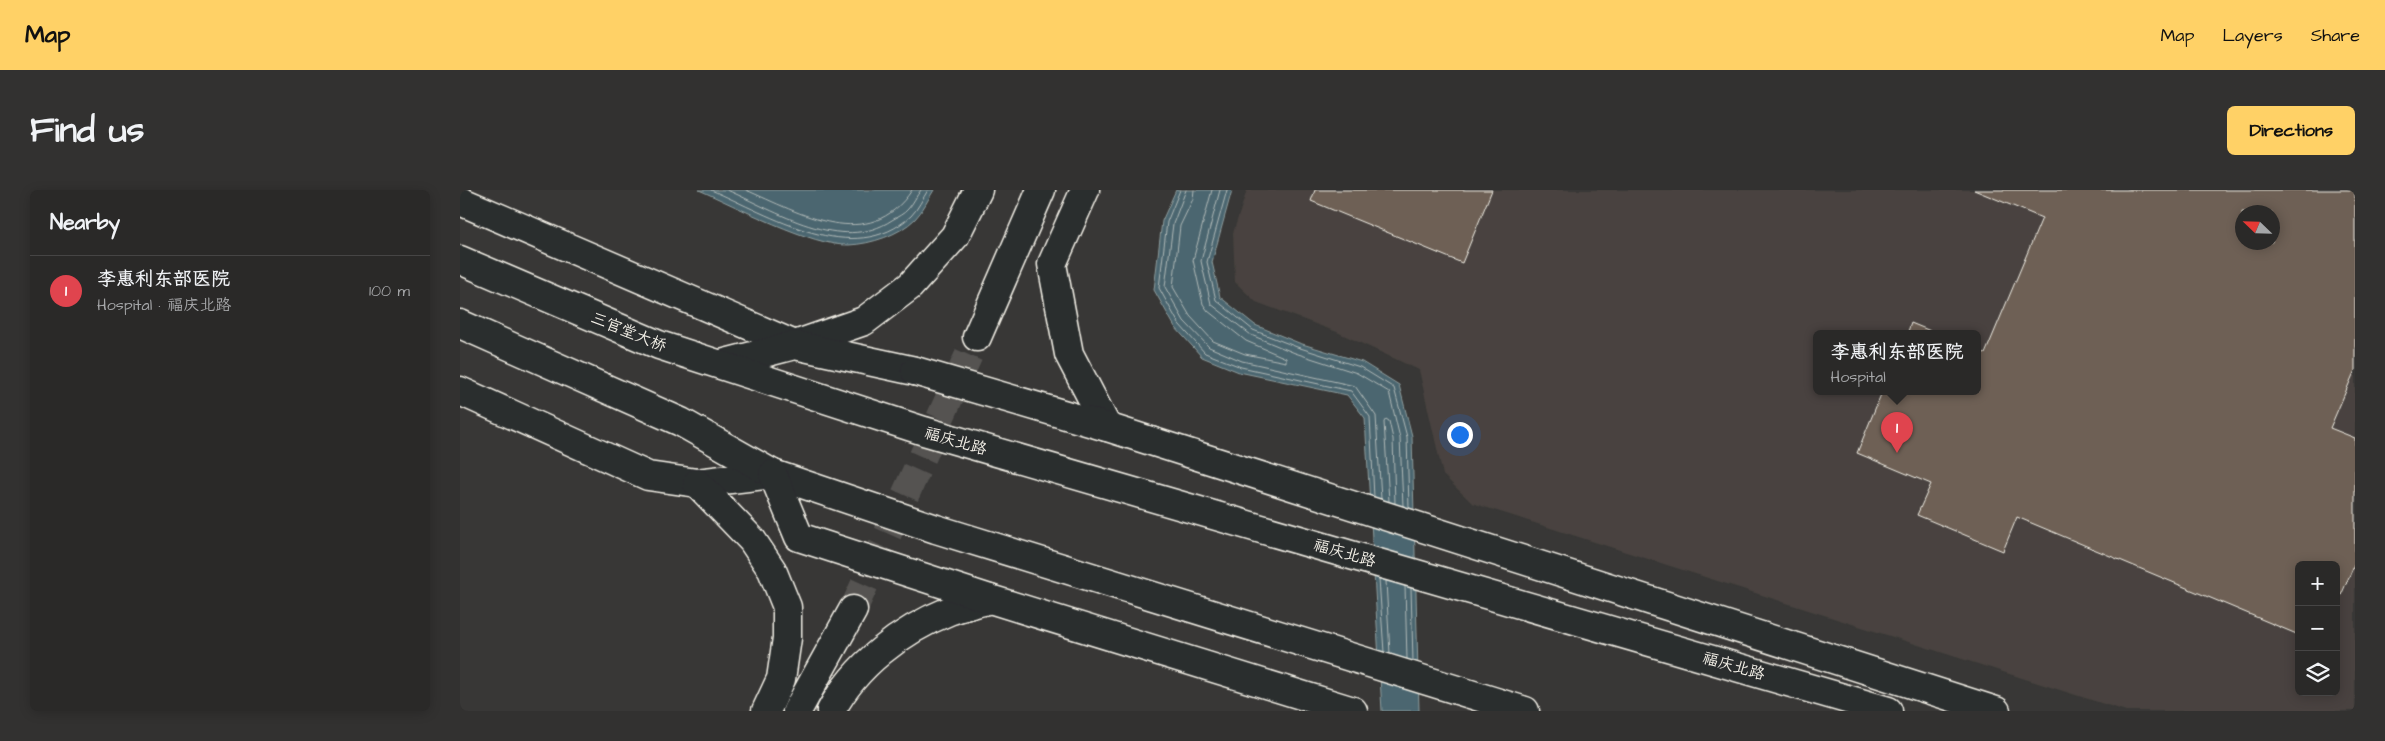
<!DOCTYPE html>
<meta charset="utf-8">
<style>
:root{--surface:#2a2928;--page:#323130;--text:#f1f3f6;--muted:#a5a6a8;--line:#464545;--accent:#ffd166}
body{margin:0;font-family:"Architects Daughter","LXGW WenKai TC",sans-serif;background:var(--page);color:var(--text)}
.controls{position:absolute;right:15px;bottom:15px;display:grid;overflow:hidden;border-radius:8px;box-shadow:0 2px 12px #0003}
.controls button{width:45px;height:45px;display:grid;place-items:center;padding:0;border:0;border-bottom:1px solid var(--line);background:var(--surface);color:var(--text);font:25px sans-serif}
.compass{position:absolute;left:1775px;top:15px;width:45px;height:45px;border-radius:50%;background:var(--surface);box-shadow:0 2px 12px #0003;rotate:293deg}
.you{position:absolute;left:999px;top:244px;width:18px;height:18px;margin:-12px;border:4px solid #fff;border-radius:50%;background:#1a73e8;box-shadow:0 0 0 8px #1a73e833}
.badge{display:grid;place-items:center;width:32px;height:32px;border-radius:50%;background:var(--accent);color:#fff;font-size:16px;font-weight:700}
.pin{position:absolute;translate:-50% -41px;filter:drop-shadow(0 1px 2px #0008)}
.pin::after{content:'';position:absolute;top:26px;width:18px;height:15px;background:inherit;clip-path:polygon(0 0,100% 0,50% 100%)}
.popup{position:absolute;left:1353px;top:140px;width:168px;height:65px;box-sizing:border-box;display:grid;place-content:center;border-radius:8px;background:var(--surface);filter:drop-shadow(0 1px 4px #0005);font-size:16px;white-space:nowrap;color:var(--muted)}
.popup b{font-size:19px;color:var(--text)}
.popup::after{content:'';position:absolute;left:50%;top:100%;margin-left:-10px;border:10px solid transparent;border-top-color:var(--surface)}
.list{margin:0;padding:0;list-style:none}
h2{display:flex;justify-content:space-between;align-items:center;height:65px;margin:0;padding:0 20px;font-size:21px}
h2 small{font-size:16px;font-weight:400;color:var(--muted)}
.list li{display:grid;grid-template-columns:32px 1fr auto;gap:15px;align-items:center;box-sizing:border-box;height:70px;padding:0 20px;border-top:1px solid var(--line)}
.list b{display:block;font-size:19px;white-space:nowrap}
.list p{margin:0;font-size:16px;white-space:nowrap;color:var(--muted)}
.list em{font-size:16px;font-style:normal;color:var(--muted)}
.icon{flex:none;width:28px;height:28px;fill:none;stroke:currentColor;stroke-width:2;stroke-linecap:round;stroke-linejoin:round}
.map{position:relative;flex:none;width:1895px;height:521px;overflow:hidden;border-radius:8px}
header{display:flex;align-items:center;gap:30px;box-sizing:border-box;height:70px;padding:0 25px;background:var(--accent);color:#111}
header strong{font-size:24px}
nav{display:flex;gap:28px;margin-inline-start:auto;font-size:18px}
.intro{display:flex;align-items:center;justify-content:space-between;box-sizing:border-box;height:120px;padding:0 30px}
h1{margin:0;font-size:35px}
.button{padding:12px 22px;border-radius:8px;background:var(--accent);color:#111;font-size:18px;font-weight:700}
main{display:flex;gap:30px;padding:0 30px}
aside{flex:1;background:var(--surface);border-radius:8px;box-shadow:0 2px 12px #0003}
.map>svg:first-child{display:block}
.built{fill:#48433f;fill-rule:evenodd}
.water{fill:#4b666f;stroke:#8f9e9f}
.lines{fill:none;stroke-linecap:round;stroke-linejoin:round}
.shore{stroke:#b0b9b8;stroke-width:1}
.building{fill:#6e6055;stroke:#f4f1e8;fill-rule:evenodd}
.tertiary-tunnel{stroke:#545351;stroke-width:28;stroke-dasharray:28 14;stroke-linecap:butt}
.tertiary-casing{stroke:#f4f1e8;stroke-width:31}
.primary-casing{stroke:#f4f1e8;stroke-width:31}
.tertiary{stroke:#2a2d2e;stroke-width:28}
.primary{stroke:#2a2d2e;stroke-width:28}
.labels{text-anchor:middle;stroke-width:4.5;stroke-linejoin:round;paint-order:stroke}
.street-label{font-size:16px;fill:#f4f1e8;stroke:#2a2d2e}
</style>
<header>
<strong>Map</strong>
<nav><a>Map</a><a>Layers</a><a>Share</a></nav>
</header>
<div class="intro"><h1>Find us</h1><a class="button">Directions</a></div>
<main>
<aside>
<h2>Nearby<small></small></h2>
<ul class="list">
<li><span class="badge" style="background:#e0444e">1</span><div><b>李惠利东部医院</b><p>Hospital · 福庆北路</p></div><em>100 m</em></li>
</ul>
</aside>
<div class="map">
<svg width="1895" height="521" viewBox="0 0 1895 521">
<rect width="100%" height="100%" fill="#383736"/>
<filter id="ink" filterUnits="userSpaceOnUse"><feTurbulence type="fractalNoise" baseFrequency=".02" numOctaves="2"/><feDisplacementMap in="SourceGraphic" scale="10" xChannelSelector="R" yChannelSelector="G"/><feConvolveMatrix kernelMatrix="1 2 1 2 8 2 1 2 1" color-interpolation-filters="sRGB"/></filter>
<g filter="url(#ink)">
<path class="built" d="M787 0H1895V521H1666L1012 313 983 285 959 180 877 142 796 112 775 92 773 43ZM1782 22H1812V52H1782ZM1357 144H1517V202H1357ZM1839 375H1876V502H1839Z"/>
<g class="water">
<path d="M239 0H474C468 9 463 21 455 29 439 45 411 54 389 55 353 57 274 15 239 0Z"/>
<polygon points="716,0 772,0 752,72 760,107 795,135 839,153 902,172 939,195 952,246 959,521 922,521 905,228 887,205 779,182 742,167 715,137 694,100 702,31"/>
</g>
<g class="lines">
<g class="shore">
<path d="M251 0C310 25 393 79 451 26 458 19 463 8 468 0"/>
<path d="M267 0C316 21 381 64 432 30 437 27 444 24 448 19 453 14 456 6 461 0"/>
<path d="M286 0C340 23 409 65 452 0"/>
<polyline points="720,0 707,32 699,98 719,134 745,163 781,177 891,201 910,227 914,307"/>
<polyline points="726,0 713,34 705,97 724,131 749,157 782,171 895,196 916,226 921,309"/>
<polyline points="734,0 733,9 720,36 713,97 730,126 753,151 785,164 826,172 826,168 786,151 748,121 743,114 733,70 752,0"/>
<polyline points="760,0 741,71 751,114 791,145 835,163 897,183 929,202 940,248 943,316"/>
<polyline points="767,0 747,72 756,110 793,140 837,157 900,177 934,198 947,247 949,318"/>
<polyline points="929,311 924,232 926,229 929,231 933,249 935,313"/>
<polyline points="919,389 924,462"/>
<polyline points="926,391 930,464"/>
<polyline points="945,396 947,469"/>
<polyline points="951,398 953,471"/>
</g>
</g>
<g class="building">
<polygon points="855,0 1032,0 1002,73 851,11"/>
<path d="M1514 0H1895V180L1870 238 1895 248V373L1876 417V375H1839V445L1557 327 1543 361 1457 325 1471 294 1397 263 1422 202H1517V161L1525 164 1582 28ZM1782 22H1812V52H1782Z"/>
<polygon points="1451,133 1478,144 1447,144"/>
</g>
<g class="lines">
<polyline class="tertiary-tunnel" points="393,420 517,147"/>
<defs>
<g id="tertiary">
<polyline points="625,0 592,74 609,164 647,237"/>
<polyline points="0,11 335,155 404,131 450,96 495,46 518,0"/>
<polyline points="517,147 581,0"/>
<polyline points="261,174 335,155 455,181"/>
<polyline points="0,201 188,286 237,293 313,284"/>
<polyline points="237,293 292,350 312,380 327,417 327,448 321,489 306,521"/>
<polyline points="337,521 393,420"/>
<path d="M371 521C395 475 442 440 489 421 502 416 517 413 530 409"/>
</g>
<g id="primary">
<polyline points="0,70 199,155 464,241 1428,521"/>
<polyline points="0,134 221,232 313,284 476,339 1065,521"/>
<polyline points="455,181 647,237 1536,521"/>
<polyline points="313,284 339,347 530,409 893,521"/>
</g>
</defs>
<use href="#tertiary" class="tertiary-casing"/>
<use href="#primary" class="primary-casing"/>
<use href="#tertiary" class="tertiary"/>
<use href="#primary" class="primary"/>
</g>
</g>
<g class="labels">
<g class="street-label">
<text transform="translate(169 141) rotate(22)" y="6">三官堂大桥</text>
<text transform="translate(496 250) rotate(16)" y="6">福庆北路</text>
<text transform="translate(885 362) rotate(16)" y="6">福庆北路</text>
<text transform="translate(1274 475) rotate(16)" y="6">福庆北路</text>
</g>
</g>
</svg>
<div class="controls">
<button>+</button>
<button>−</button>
<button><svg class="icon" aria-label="layers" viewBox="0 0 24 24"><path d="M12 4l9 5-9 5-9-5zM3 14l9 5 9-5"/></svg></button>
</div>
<svg class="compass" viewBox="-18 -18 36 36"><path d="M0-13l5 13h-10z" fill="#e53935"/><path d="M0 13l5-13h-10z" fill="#a5a6a8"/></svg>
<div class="you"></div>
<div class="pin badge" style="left:1437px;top:263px;background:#e0444e">1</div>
<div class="popup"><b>李惠利东部医院</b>Hospital</div>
</div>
</main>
